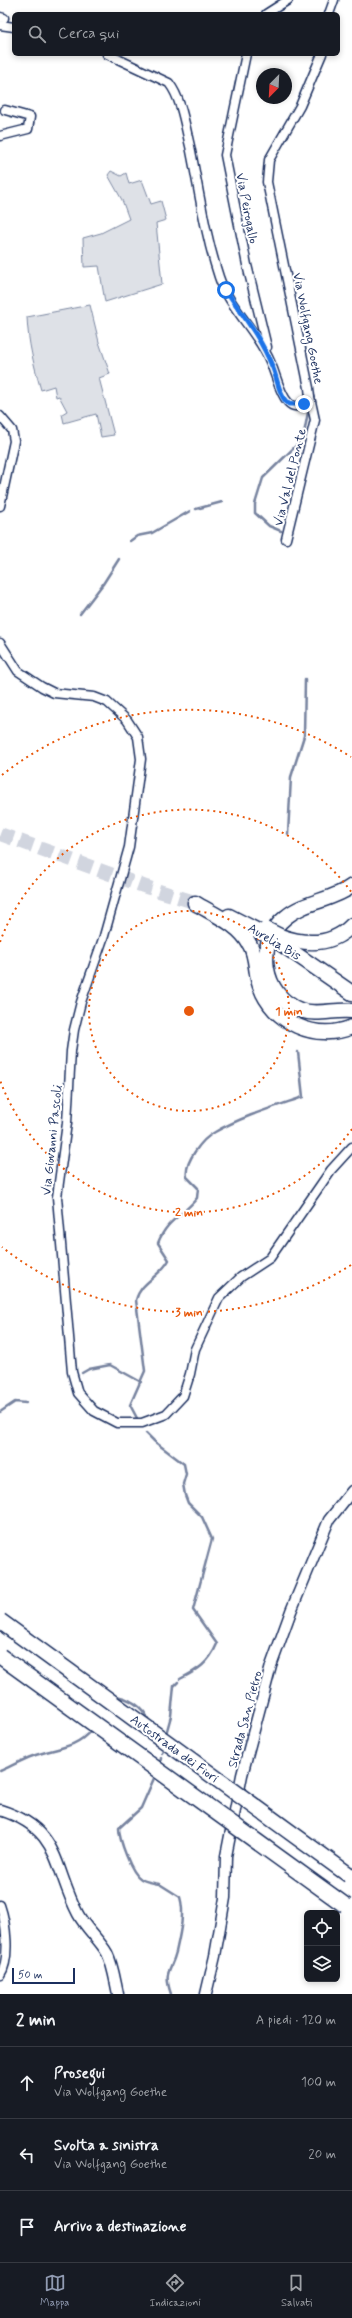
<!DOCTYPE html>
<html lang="it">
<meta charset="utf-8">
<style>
:root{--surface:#171b24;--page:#20242c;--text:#f1f3f6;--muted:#9ea1a6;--line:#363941;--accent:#919bb2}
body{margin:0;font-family:Mynerve,sans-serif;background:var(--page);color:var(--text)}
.controls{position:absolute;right:12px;bottom:12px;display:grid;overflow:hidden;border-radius:6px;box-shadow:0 2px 6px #0003}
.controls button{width:36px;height:36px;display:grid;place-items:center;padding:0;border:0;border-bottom:1px solid var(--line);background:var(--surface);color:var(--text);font:20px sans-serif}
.compass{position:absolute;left:256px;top:68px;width:36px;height:36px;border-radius:50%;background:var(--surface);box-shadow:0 2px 6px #0003;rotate:204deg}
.scale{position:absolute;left:12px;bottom:10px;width:63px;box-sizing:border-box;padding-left:4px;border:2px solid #1b2f5e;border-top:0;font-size:11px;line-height:14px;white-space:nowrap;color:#1b2f5e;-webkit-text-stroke:3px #fff;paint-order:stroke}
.stop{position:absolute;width:12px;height:12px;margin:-9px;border:3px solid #1a73e8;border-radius:50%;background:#fff}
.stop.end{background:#1a73e8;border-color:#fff;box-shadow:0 1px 4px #0008}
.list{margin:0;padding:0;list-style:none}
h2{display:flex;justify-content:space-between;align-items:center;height:52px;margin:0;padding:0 16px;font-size:17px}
h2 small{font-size:13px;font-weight:400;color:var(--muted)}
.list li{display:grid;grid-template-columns:26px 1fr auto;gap:12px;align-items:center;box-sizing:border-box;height:72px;padding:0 16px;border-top:1px solid var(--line)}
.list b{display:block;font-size:15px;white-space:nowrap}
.list p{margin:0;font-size:13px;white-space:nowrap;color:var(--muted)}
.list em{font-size:13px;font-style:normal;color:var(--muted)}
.icon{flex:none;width:22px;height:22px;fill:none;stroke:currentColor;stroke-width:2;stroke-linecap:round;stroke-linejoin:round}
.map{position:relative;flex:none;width:352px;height:1994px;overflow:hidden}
.search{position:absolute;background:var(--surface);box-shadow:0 2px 6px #0003;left:12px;right:12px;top:12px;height:44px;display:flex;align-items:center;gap:10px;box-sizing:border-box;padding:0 14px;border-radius:6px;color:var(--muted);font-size:15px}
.sheet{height:268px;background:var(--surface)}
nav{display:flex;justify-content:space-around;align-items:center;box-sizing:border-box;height:56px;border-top:1px solid var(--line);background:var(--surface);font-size:11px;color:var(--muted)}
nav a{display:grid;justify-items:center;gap:2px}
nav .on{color:var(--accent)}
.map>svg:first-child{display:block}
.green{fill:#dee1e7;stroke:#7c88a2}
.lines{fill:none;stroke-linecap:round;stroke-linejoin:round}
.stream{stroke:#77839f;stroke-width:2.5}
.trunk-tunnel{stroke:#d1d5df;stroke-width:14;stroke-dasharray:14 7;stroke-linecap:butt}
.minor-casing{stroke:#1b2f5e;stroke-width:11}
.tertiary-casing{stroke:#1b2f5e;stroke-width:13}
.trunk-casing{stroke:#1b2f5e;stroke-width:17}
.minor{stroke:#fff;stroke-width:8}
.tertiary{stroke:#fff;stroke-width:10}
.trunk{stroke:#fff;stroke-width:14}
.trunk-bridge-casing{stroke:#1b2f5e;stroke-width:17;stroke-linecap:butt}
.motorway-bridge-casing{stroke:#1b2f5e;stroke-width:18;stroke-linecap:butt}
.trunk-bridge{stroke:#fff;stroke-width:14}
.motorway-bridge{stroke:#fff;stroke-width:15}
.route{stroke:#1a73e8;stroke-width:5}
.ring{fill:none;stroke:#e8590c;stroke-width:2;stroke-dasharray:2 4}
.labels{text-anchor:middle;stroke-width:4;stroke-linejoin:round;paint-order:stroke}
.street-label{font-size:13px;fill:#1b2f5e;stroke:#fff}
.centre{fill:#e8590c;stroke:#fff;stroke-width:2}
.ring-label{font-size:12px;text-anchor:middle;font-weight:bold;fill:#e8590c;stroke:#fff;stroke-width:4;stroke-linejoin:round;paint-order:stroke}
</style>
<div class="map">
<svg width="352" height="1994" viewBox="0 0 352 1994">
<rect width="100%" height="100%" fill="#fff"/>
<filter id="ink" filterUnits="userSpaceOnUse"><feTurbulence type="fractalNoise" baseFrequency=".025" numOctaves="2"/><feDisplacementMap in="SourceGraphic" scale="8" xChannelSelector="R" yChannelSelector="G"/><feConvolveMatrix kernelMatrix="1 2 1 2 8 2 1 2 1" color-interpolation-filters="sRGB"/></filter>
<g filter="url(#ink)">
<g class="green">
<polygon points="111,171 121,176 126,173 129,184 142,180 151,204 161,201 166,220 156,223 162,284 105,302 99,266 84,267 83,238 101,233 129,219 122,200 108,175"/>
<path d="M90 305 99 342 110 374 99 378 114 435 101 437 96 414 64 423 62 414 67 411 59 396 56 397 54 386 41 390C34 366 28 342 27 317Z"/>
</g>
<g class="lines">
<g class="stream">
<polyline points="196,509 222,502"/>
<polyline points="281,531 269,526 255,513 255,504 263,478 303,439 308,412"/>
<polyline points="130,541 137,536 152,533 190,511"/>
<polyline points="80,614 103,584 119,559"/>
<polyline points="288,834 291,777 304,736 305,679"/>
<polyline points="82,1373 89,1369 110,1365 141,1382"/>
<polyline points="0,1412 15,1402 26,1403"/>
<path d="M138 1420 130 1405 145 1371 136 1300C141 1281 160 1277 169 1260L158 1243C167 1219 183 1216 197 1198L198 1188 187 1177C184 1162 202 1139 215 1132 241 1117 274 1107 303 1097L298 1052"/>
<path d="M146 1433 155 1442 184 1464 186 1474 183 1484 185 1495 188 1503 202 1517 212 1539 193 1610 217 1644C209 1663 198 1670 180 1679"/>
<path d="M114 1696C128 1697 144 1707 149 1721"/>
<polyline points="166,1734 171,1716 174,1686 178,1682"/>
<polyline points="162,1753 165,1747"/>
<polyline points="160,1764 161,1758"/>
<path d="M0 1771C11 1766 22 1760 33 1756 54 1748 76 1749 91 1730"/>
<path d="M155 1776 141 1808 119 1828C119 1839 131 1873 141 1879 146 1882 154 1883 159 1884"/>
<path d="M161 1885 180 1897C185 1914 180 1934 176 1952 171 1972 163 1971 171 1994"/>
</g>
<polyline class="trunk-tunnel" points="0,834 146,887 191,901"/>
<defs>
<g id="minor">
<polyline points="266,14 288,0"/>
<polyline points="329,14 334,0"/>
<polyline points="0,17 4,18"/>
<polyline points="0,25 14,27"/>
<path d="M107 54 169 83C182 100 185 126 190 146 199 190 205 235 219 277 229 308 262 336 273 369 279 385 288 424 310 397L309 388 267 182 269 160 300 106 322 54"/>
<polyline points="246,54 225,155 247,265 267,347"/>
<polyline points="0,136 28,129 30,117 5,110"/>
<polyline points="0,416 12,430 14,441 0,506"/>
<polyline points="286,539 315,420 310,397"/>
<polyline points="0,643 18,671 42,687 54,693 94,697 107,702 127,720 138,737 141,759 129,847 104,936 81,1002 74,1030 71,1051 67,1123 57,1197 72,1372 78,1393 94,1411 117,1423 142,1423 166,1414 183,1396 190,1374 195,1349 219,1298 241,1277 270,1258 331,1170 352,1147"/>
<path d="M0 1905C6 1922 11 1959 0 1975"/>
</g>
<g id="tertiary">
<path d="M0 1810C61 1829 53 1866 78 1914 86 1929 99 1939 107 1953 113 1965 115 1981 118 1994"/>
<polyline points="206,1994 215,1956 225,1898 226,1856 242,1775 271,1666 291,1611 329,1520 352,1491"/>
</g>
<g id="trunk">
<path d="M352 886C332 901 305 901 286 917 254 942 262 996 300 1010 318 1016 334 1009 352 1011"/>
<path d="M195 903C213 914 239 924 250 945 257 957 255 973 260 986 273 1023 316 1042 352 1027"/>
<polyline points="229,916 264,934"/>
<path d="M280 936C305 945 332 946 352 925"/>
<polyline points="277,941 352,993"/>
</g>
</defs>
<use href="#minor" class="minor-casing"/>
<use href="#tertiary" class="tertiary-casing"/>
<use href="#trunk" class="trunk-casing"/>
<use href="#minor" class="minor"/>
<use href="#tertiary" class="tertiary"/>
<use href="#trunk" class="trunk"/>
<defs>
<polyline id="trunk-bridge" points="266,929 280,936"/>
<g id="motorway-bridge">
<polyline points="0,1621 349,1875"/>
<polyline points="0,1656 346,1906"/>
</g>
</defs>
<use href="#trunk-bridge" class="trunk-bridge-casing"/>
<use href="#motorway-bridge" class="motorway-bridge-casing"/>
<use href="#trunk-bridge" class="trunk-bridge"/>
<use href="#motorway-bridge" class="motorway-bridge"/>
</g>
</g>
<g class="lines" filter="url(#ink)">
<path class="route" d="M226 290C242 314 261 338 272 366 277 376 279 398 289 404H304"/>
</g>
<g class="ring">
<circle cx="189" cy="1011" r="100"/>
<path d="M352 1129A201 201 0 0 1 0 1080M0 942A201 201 0 0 1 352 893"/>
<path d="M351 1265A301 301 0 0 1 2 1247M2 775A301 301 0 0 1 351 757"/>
</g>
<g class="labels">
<g class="street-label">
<text transform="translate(248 208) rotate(79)" y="5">Via Peirogallo</text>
<text transform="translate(309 328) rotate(79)" y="5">Via Wolfgang Goethe</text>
<text transform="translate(289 477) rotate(-76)" y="5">Via Val del Ponte</text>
<text transform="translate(275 941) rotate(31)" y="5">Aurelia Bis</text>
<text transform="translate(51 1140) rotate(-84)" y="5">Via Giovanni Pascoli</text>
<text transform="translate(244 1719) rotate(-75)" y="5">Strada San Pietro</text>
<text transform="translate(175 1748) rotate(36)" y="5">Autostrada dei Fiori</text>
</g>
</g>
<circle cx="189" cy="1011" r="6" class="centre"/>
<g class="ring-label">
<text x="289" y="1015">1 min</text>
<text x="189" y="1216">2 min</text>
<text x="189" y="1316">3 min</text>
</g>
</svg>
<div class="controls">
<button><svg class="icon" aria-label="locate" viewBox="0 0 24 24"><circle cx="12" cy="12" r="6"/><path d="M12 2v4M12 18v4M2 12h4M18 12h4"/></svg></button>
<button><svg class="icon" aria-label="layers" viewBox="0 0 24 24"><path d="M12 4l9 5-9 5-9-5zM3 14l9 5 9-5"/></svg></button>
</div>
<svg class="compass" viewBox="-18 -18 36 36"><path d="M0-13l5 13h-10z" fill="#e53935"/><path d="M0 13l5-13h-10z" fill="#9ea1a6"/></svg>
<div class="scale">50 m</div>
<div class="stop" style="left:226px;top:290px"></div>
<div class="stop end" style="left:304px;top:404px"></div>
<div class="search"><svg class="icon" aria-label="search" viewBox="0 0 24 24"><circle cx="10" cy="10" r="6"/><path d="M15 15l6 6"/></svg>Cerca qui</div>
</div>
<section class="sheet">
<h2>2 min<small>A piedi · 120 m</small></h2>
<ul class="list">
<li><svg class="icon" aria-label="ahead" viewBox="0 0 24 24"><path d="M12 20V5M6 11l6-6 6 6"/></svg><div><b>Prosegui</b><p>Via Wolfgang Goethe</p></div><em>100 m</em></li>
<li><svg class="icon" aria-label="left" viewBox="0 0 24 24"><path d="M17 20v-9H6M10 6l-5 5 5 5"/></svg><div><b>Svolta a sinistra</b><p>Via Wolfgang Goethe</p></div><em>20 m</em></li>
<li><svg class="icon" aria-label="arrive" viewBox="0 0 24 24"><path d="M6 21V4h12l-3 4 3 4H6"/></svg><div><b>Arrivo a destinazione</b></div></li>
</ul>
</section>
<nav>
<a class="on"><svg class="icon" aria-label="map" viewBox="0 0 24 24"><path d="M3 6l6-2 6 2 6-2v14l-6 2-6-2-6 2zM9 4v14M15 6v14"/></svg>Mappa</a>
<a><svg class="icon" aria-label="directions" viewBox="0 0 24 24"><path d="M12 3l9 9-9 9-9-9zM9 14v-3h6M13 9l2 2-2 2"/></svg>Indicazioni</a>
<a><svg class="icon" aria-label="saved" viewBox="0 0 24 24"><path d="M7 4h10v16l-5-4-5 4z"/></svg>Salvati</a>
</nav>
